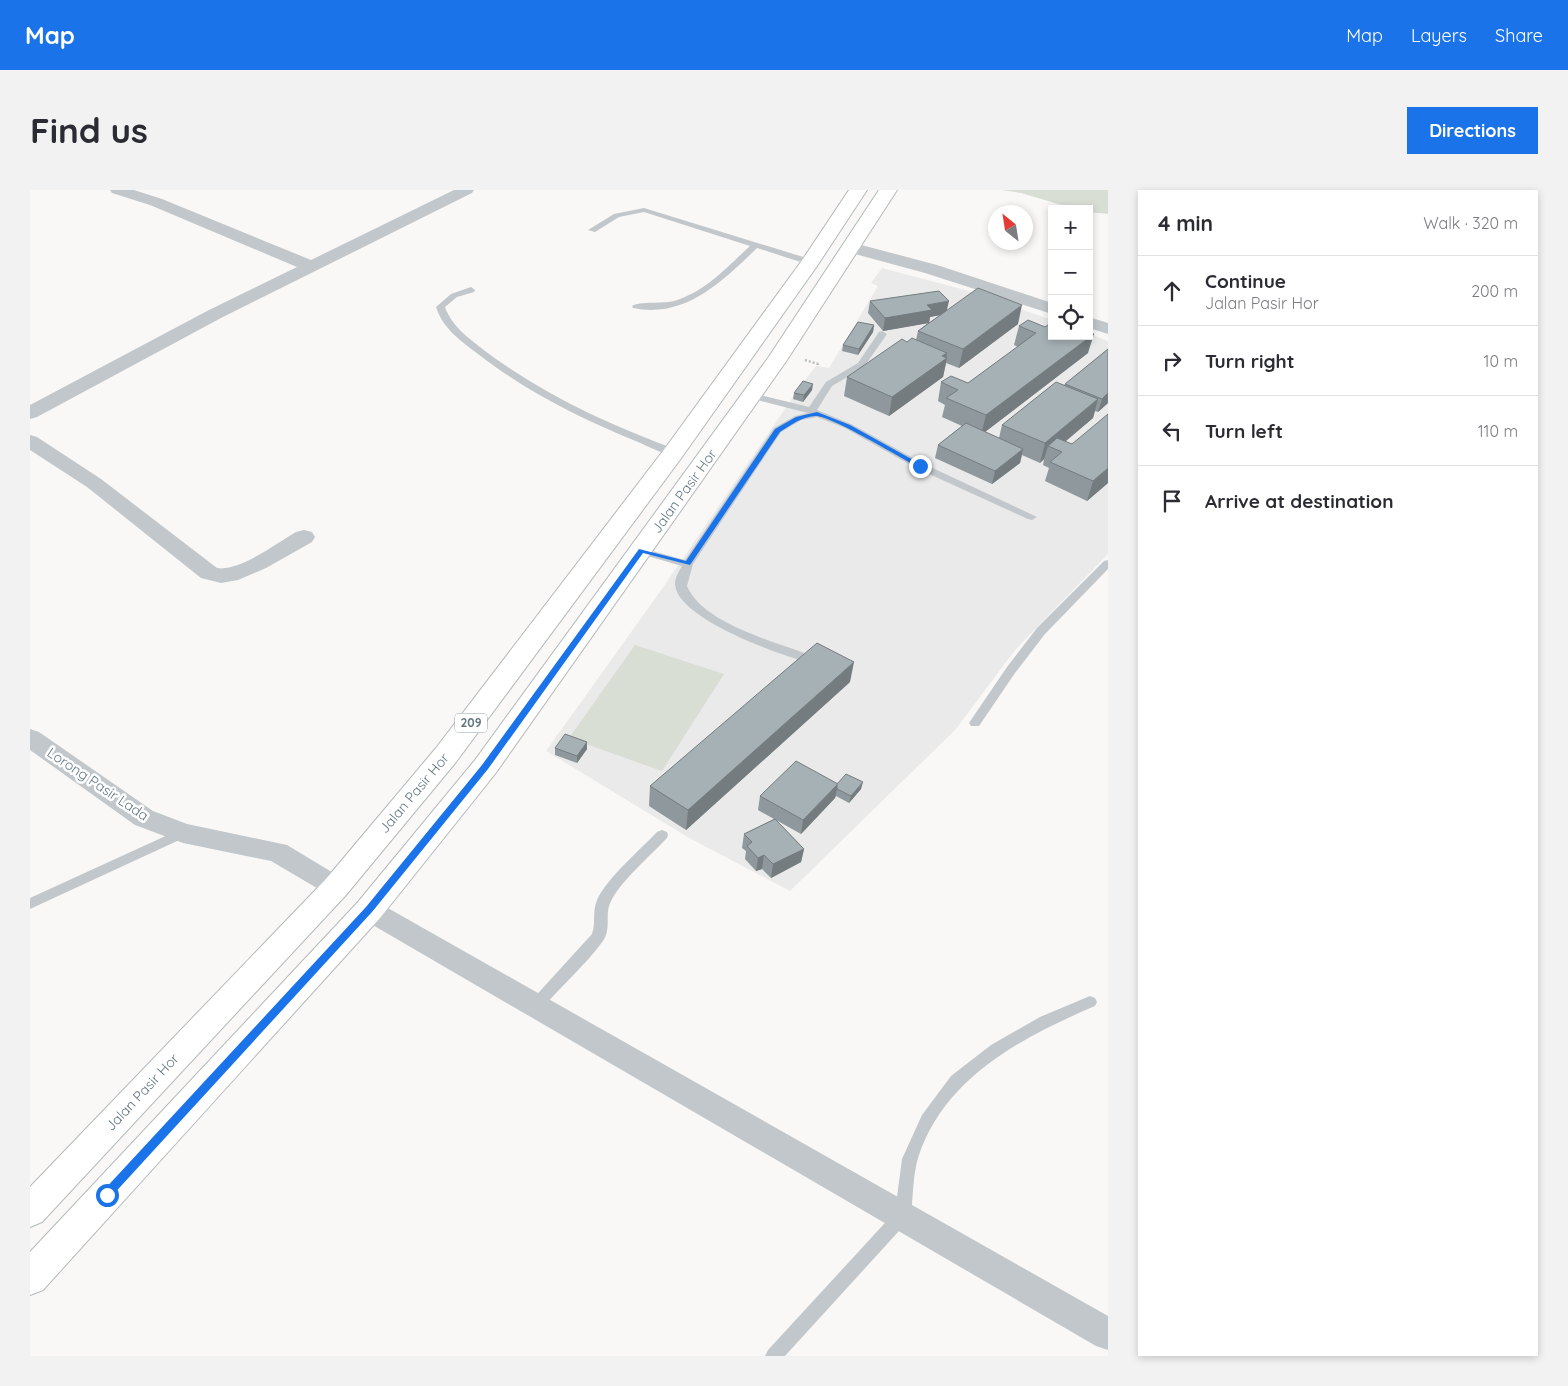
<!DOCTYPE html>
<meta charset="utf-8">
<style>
:root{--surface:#fff;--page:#f2f2f3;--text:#2b2b33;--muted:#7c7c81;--line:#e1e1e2;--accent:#1a73e8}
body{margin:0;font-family:Quicksand,sans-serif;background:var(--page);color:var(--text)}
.controls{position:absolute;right:15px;top:15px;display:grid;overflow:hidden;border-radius:0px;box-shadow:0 2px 8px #0003}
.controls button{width:45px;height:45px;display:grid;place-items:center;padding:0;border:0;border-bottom:1px solid var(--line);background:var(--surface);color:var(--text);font:25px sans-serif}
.compass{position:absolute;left:958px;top:15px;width:45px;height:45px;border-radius:50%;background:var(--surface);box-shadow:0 2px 8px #0003;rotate:330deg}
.stop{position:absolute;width:15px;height:15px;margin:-11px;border:4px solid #1a73e8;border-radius:50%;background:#fff}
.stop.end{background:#1a73e8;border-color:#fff;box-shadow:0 1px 5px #0008}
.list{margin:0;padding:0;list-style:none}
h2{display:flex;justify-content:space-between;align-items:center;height:65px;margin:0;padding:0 20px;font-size:21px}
h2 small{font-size:16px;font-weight:400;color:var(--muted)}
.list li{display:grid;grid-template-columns:32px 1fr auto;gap:15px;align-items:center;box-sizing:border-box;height:70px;padding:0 20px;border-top:1px solid var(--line)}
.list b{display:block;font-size:19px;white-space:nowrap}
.list p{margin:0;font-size:16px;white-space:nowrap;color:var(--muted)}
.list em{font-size:16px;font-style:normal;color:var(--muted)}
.icon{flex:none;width:28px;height:28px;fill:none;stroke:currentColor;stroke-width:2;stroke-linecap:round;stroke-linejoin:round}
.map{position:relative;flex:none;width:1078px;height:1166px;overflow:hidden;border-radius:0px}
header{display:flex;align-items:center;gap:30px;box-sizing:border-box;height:70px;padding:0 25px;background:var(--accent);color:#fff}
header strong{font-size:24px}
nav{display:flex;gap:28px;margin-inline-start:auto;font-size:18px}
.intro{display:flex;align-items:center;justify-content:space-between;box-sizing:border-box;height:120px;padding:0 30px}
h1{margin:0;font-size:35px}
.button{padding:12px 22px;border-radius:0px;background:var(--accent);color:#fff;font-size:18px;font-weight:700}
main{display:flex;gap:30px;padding:0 30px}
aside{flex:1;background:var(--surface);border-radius:0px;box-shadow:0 2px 8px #0003}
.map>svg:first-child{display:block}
.built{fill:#e9eae9}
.green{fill:#d9ded5}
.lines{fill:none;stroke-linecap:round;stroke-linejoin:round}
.primary-casing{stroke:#b3b9bc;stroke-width:2}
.path{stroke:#bbbfc1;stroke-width:2.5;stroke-dasharray:2 2;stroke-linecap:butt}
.lane{fill:#c1c7ca;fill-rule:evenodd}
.street{fill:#c1c7ca;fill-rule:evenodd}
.primary{fill:#fff;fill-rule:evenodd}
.wall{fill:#8f989c;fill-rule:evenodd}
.shaded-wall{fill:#747c7f}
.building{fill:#a6b1b5;stroke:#747c7f}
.route{fill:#1a73e8}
.labels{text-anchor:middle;stroke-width:5;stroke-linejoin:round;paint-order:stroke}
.shield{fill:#fff;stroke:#92a0a7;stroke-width:1}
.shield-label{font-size:12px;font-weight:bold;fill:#637781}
.street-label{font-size:14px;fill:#637781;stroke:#fff}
</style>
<header>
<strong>Map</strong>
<nav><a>Map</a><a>Layers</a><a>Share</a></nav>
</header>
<div class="intro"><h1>Find us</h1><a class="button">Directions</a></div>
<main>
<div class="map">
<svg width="1078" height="1166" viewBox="0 0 1078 1166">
<rect width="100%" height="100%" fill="#f9f8f6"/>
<polygon class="built" points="852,78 935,100 1022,130 1022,146 1059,146 1059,144 1078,151 1078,364 985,460 926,539 760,701 661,649 516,561 634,396 772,194 786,176 799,178 848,96 841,93"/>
<g class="green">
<polygon points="972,0 1078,0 1078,24 1059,22 1059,19 1045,19 991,3"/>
<polygon points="605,455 694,484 632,581 539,548"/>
</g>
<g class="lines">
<defs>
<g id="primary">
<polygon points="819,0 837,0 787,76 652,267 426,572 316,705 12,1032 0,1037 0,997 296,689 406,558 636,257 773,69"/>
<polygon points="849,0 867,0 757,170 465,584 350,728 13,1100 0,1105 0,1062 328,712 445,570 738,168"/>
</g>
</defs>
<use href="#primary" class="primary-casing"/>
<polyline class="path" points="775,170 788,174 788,172"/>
<g class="lane">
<path d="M614 18 783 70 784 72 780 75 727 58C693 91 655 129 603 118L602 116C609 111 633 114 644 111 675 102 697 77 720 56L614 22 589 27 565 42 558 40 584 24Z"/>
<path d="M441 97 445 100 444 102 427 107 415 117C422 137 439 148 455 161 514 205 579 235 648 260V264C636 267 618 256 608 252 551 229 497 202 448 164 431 151 413 139 406 117L421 104Z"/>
<path d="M852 141 857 144 834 177 802 196 787 220 821 234 894 274 1007 327 1002 330 998 329 886 278 815 238 787 227 771 230 751 242 663 374 657 396C672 432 739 450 774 463L776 466 770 470C742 462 646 427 645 394 645 388 649 381 652 376L607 363 606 361 611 358 655 370 744 238 765 226 778 223 719 208V204L722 203 779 217 796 192 828 173 849 142Z"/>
<polygon points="1078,370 1078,379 1015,444 985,483 949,536 941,536 939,533 941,530 977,477 1007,438 1074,371"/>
<polygon points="153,638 158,640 159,643 158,646 0,719 0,708"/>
<path d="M632 640 637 642 638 645 637 648C621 665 591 691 581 711 574 724 582 738 573 751 556 774 530 798 511 819L506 821 501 819 499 815 501 811 562 744C566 733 562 722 567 710 576 689 611 659 627 642Z"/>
<path d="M1060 806 1065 808 1067 812 1065 816C993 847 914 887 888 968 883 985 883 1007 881 1025L879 1030 755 1166H735L738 1160 865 1022 872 969 892 925 921 886 961 855 1010 827Z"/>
</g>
<g class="street">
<polygon points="80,0 104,0 132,9 281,70 424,0 444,0 442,3 191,128 7,227 0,229 0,215 179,120 267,77 120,15 82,3"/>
<polygon points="820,52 907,75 1022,113 1022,124 895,83 814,61 812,57 814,53"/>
<polygon points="1059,127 1078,133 1078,144 1059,138"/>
<path d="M0 245 7 247 71 289 187 378C209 382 247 353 266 342L274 340 282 342 285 347 282 352 236 378 208 390 191 393 171 388 57 297 0 260Z"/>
<polygon points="0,539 9,542 123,621 157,634 257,655 315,690 319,697 315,704 306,707 297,704 241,671 153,653 105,635 0,560"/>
<polygon points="339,709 349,713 1078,1126 1078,1160 1066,1156 329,727 325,720 329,713"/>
</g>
<use href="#primary" class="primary"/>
</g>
<g class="wall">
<path d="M840 111 917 120 988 134 929 178 916 173 913 187 859 226 814 206 817 187 877 152 886 150 888 141 898 133 853 141 838 123ZM910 125 899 133 900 127Z"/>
<polygon points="844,135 843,142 828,165 812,161 813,155"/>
<polygon points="989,136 1058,163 955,242 969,248 972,235 1034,195 1035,194 1078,159 1078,213 1068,222 1065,221 1063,228 1035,252 1078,293 1057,311 1015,291 1019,278 1013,275 1014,269 1010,273 992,265 990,273 962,294 905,268 908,255 932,236 912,227 915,215 908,211 911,192 938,193 988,157 984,155"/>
<polygon points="782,200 773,212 763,209 764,203"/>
<polygon points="820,492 656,640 619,616 620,596"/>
<polygon points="525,558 557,559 547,573 525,565"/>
<polygon points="807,594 831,599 819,613 806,606 805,608 771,644 746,630 774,659 771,672 741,688 732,679 726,681 715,669 716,661 712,658 714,644 744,629 728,620 730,606"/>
</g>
<g class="shaded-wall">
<polygon points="919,111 916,124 900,127 899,133 853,141 855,128 897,115"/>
<polygon points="992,115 988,134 929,178 933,159"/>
<polygon points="844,135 843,142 828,165 829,159"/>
<polygon points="1064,144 1058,163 951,245 956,225"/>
<polygon points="917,163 916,169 917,168 913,187 859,226 862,207"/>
<polygon points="783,194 782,200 773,212 774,205"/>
<polygon points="1078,203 1078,213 1068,222 1072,209"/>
<polygon points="1068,209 1063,228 1026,259 1018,256 1014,269 1010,273 1015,253"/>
<polygon points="993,259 990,273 962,294 965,281"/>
<polygon points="1078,278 1078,293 1057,311 1063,291"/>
<polygon points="824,472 820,492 656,640 658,620"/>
<polygon points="557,552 557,559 547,573 547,566"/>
<polygon points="833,592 831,599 819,613 821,606"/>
<polygon points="808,594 805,608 771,644 773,630"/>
<polygon points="774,659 771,672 741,688 743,674"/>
<polygon points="734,665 732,679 726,681 728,668"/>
</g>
<g class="building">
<polygon points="948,98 992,115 933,159 888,141"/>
<polygon points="909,101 919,111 897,115 902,120 855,128 840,111"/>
<polygon points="998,130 1015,137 1022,132 1022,146 1059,146 1059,143 1064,144 956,225 916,208 928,200 911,192 921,186 938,193 1006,143 989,136"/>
<polygon points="828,132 844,135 829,159 813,155"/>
<polygon points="882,148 917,163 912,166 917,168 862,207 817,187 872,149 877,152"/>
<polygon points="1078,159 1078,203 1072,209 1035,194"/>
<polygon points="773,191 783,194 774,205 764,203"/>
<polygon points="1026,192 1068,209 1015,253 972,235"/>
<polygon points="1078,224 1078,278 1063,291 1020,272 1032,262 1018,256 1027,248 1042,254"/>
<polygon points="936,233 993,259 965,281 908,255"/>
<polygon points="787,453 824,472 658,620 620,596"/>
<polygon points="535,544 557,552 547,566 525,558"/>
<polygon points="766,571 808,594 773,630 730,606"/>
<polygon points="816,584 833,592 821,606 807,599 807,594"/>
<polygon points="745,629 774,659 743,674 734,665 728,668 717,656 722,652 714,644"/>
</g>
<path class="route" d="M787 222 820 235 894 276 888 277C871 268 800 225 785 226 771 227 761 235 750 242L660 375 613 363 458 579 342 722 80 1008H73L71 1005 73 1001 336 717 452 575 609 359 656 371 745 239 766 227Z"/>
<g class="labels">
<rect class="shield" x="425" y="523.5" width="32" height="19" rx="4"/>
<g class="shield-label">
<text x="441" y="537">209</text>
</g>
<g class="street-label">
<text transform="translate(654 301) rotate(-54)" y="5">Jalan Pasir Hor</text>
<text transform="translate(68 594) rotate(34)" y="5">Lorong Pasir Lada</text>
<text transform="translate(384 603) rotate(-50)" y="5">Jalan Pasir Hor</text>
<text transform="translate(112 902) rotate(-47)" y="5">Jalan Pasir Hor</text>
</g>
</g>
</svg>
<div class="controls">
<button>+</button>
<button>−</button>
<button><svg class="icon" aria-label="locate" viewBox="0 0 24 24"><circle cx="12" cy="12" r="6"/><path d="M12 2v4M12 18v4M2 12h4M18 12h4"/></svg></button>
</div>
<svg class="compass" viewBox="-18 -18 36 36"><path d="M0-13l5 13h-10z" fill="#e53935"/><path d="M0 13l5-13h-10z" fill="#7c7c81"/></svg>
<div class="stop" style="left:77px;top:1005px"></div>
<div class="stop end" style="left:890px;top:276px"></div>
</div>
<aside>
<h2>4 min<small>Walk · 320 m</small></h2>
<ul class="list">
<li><svg class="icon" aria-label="ahead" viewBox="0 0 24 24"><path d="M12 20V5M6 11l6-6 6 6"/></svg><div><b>Continue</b><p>Jalan Pasir Hor</p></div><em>200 m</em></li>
<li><svg class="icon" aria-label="right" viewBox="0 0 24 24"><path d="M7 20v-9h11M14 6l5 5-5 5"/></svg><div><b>Turn right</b></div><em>10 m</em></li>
<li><svg class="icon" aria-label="left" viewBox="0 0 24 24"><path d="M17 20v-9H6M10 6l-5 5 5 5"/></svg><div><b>Turn left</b></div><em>110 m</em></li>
<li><svg class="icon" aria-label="arrive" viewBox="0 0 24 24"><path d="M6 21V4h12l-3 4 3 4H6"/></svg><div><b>Arrive at destination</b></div></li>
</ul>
</aside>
</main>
